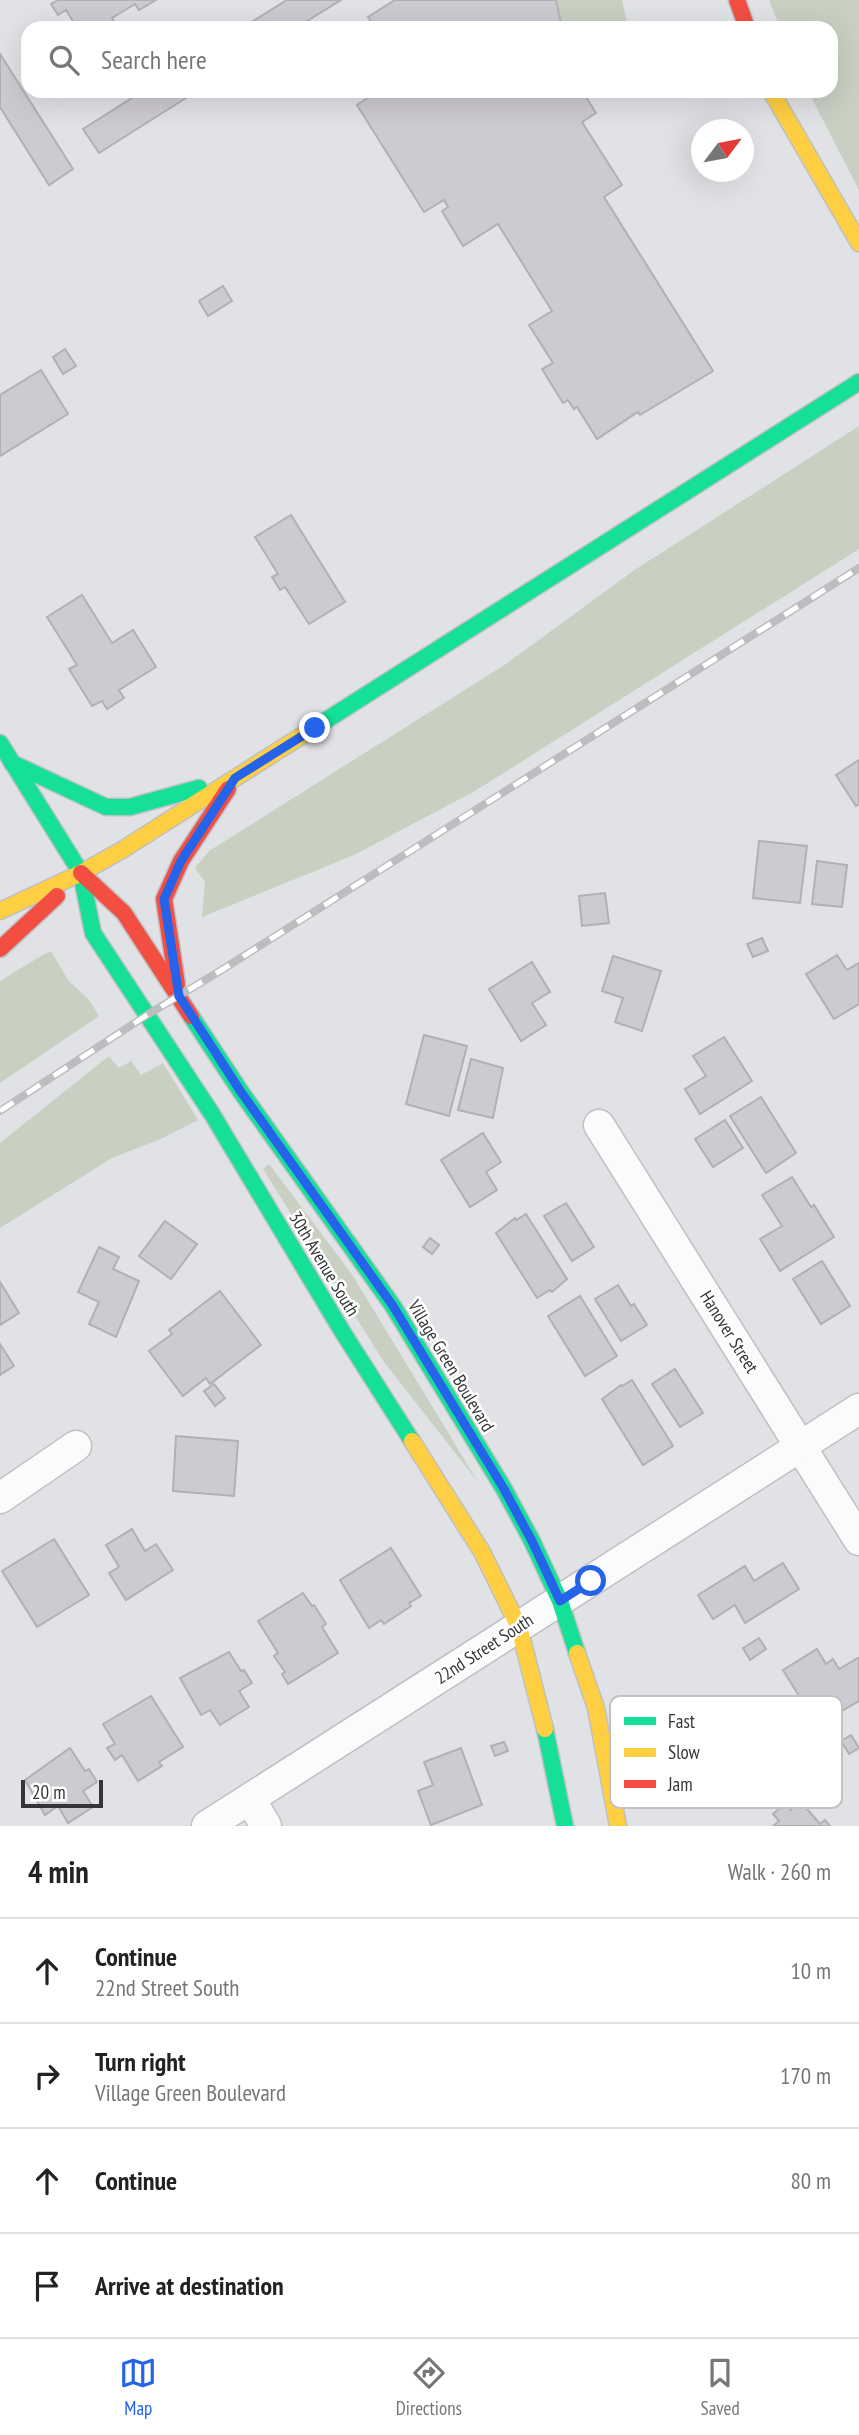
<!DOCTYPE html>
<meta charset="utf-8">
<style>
:root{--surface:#fff;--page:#f6f6f6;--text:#222;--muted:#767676;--line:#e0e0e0;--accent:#2563eb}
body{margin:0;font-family:"PT Sans Narrow",sans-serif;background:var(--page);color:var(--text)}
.compass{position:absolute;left:691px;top:119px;width:63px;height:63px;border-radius:50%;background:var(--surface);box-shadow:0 7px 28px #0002;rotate:58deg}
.scale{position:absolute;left:21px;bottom:18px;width:82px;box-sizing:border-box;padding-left:7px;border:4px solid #343536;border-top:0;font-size:19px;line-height:24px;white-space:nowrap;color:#343536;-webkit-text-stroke:5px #fff;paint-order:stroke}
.stop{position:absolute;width:21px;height:21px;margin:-16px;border:5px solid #2563eb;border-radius:50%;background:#fff}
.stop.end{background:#2563eb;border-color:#fff;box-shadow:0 2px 7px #0008}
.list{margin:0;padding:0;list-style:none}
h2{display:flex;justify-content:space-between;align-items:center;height:91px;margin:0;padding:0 28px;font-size:30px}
h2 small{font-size:23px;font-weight:400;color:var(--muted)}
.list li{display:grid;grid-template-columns:46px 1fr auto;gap:21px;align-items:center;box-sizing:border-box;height:105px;padding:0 28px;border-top:2px solid var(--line)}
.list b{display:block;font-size:26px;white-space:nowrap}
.list p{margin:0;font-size:23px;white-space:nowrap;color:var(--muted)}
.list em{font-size:23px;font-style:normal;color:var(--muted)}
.icon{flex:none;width:38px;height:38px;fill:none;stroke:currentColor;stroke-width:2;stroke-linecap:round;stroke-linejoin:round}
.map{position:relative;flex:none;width:859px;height:1826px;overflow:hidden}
.search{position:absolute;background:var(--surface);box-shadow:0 7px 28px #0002;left:21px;right:21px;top:21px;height:77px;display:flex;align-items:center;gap:18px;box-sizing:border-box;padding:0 24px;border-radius:21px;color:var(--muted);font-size:26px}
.sheet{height:511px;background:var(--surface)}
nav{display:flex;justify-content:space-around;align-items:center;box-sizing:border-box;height:98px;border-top:2px solid var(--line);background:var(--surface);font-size:19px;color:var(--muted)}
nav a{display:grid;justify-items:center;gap:4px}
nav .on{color:var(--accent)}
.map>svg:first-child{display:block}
.green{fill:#c9d0c2}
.building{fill:#cecad1;stroke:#b1b1b4;stroke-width:2}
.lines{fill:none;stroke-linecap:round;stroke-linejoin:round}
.street-casing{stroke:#bfc0c3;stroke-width:33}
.fast-casing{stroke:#bfc0c3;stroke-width:19}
.slow-casing{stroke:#bfc0c3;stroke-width:19}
.jam-casing{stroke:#bfc0c3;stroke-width:19}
.street{stroke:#fafbfb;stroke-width:30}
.fast{stroke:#16e098;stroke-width:16}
.slow{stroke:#ffcf43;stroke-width:16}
.jam{stroke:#f24e42;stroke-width:16}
.rail-casing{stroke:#bcbdbe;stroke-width:8}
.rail{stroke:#fff;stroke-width:5;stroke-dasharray:16;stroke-linecap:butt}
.route{stroke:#2563eb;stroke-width:9}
.labels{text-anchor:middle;stroke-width:5;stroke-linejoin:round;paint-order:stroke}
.street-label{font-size:18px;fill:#343536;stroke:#fff}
.key{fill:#fff;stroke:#c2c2c3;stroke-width:2}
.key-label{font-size:19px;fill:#343536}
</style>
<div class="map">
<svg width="859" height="1826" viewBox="0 0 859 1826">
<rect width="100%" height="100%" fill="#e0e2e5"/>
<g class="green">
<polygon points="557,0 622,0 628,28 562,28"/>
<polygon points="769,0 859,0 859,190 808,91 831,91 831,28 780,28"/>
<polygon points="859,426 859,549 475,791 354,855 202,917 205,882 195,868 209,851 506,664 633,571"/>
<polygon points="51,951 68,980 89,1000 99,1016 0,1083 0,981 41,956"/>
<polygon points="109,1056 119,1068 131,1061 141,1075 163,1063 198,1120 161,1139 112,1158 0,1228 0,1143"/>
<polygon points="269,1164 353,1276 478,1482 384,1362 263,1169"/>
</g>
<g class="building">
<polygon points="58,0 156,0 139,10 135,4 112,18 116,25 111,28 77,28 66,10 58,15 51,4"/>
<polygon points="287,0 341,0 296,28 242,28"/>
<polygon points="395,0 556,0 562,28 375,28 368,17"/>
<polygon points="0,54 73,169 49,185 0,107"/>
<polygon points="143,91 197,91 99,153 83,129"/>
<polygon points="378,91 582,91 596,113 582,122 622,185 604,197 713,371 640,415 638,412 597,439 577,407 574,409 568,400 563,403 542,369 553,363 529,325 552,311 498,224 463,246 442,211 448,207 444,200 424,212 357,105"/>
<polygon points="223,286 232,301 208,316 199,301"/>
<polygon points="65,349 76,366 63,374 53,357"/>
<polygon points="41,370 68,414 0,456 0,395"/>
<polygon points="291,515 345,602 309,624 285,587 280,590 272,577 278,574 255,537"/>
<polygon points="82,595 112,643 133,630 156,667 119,690 124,698 107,709 102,701 92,706 69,669 77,665 47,617"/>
<polygon points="859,760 859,804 856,806 836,775"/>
<polygon points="759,841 807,846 800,903 753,898"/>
<polygon points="817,861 847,865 842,907 812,904"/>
<polygon points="605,893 609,923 582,926 579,896"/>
<polygon points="762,938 768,951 753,957 747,944"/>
<polygon points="837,955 847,970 859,963 859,1004 834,1019 806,974"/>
<polygon points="613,956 661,971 642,1031 615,1022 623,998 602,991"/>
<polygon points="532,962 550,992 532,1003 546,1025 521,1041 489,989"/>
<polygon points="424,1035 467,1046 449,1116 406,1104"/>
<polygon points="724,1037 752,1081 700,1114 685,1089 706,1076 693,1056"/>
<polygon points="471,1059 503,1068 493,1118 458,1110"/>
<polygon points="761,1097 796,1153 766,1173 730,1116"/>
<polygon points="725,1120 743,1148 713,1167 695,1139"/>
<polygon points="483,1133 501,1162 486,1172 497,1190 470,1207 441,1160"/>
<polygon points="792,1177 811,1207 814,1205 834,1237 780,1271 760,1239 782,1226 762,1195"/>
<polygon points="566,1203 594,1247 572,1261 544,1216"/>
<polygon points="526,1214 567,1279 552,1292 550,1290 537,1298 496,1233 515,1218 516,1220"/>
<polygon points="165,1221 197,1244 171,1279 139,1256"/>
<polygon points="430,1238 439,1245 432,1254 423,1247"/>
<polygon points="99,1247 119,1257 113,1269 139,1281 116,1337 89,1324 99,1302 78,1292"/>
<polygon points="822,1261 850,1306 821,1324 793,1279"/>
<polygon points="0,1282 19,1313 0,1325"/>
<polygon points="618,1285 631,1306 634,1304 647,1325 621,1341 595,1299"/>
<polygon points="220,1291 261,1345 210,1384 206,1378 183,1396 149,1351 172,1334 169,1330"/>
<polygon points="580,1296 617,1356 585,1376 548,1316"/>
<polygon points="0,1344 14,1366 0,1375"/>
<polygon points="675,1369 703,1413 680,1427 652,1384"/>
<polygon points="632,1380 673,1446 643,1465 602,1399 621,1385 622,1386"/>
<polygon points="214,1384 225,1398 215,1406 204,1391"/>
<polygon points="176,1436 238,1441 234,1496 173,1491"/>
<polygon points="132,1529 145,1551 156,1544 173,1570 126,1600 109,1573 119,1567 106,1545"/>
<polygon points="54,1539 89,1595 37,1627 2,1571"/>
<polygon points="391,1548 421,1596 409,1603 411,1606 384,1624 381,1620 369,1628 340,1580"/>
<polygon points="783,1563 799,1589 745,1623 735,1605 713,1619 698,1595 745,1566 754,1581"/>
<polygon points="303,1593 312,1606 314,1605 326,1624 322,1627 338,1653 288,1684 282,1674 285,1672 274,1656 278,1653 258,1621"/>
<polygon points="759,1638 766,1649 750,1660 743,1648"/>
<polygon points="817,1649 826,1664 833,1659 839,1669 858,1658 859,1659 859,1701 817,1725 783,1670"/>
<polygon points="229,1652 241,1671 244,1670 252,1683 239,1691 249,1707 220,1725 210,1710 201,1715 180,1678"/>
<polygon points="151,1696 183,1747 159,1762 162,1766 138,1781 122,1755 115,1760 107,1748 115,1744 103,1724"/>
<polygon points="851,1735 859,1748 849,1754 841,1741"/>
<polygon points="504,1742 508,1751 495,1756 491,1746"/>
<polygon points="70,1748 85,1771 89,1769 97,1782 83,1791 93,1807 68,1823 58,1806 45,1815 25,1780"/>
<polygon points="461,1748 482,1805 431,1825 418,1791 433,1785 424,1762"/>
<polygon points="800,1801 820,1824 825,1820 830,1826 773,1826 779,1821 773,1814 785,1803 791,1810"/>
</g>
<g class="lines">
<defs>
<g id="street">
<polyline points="599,1125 859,1540"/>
<polyline points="0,1498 76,1446"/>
<polyline points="250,1799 266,1826"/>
<polyline points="207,1826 859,1409"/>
</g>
<g id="fast">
<polyline points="306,733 859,382"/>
<polyline points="0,743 81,873 93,933 212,1114 342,1331 412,1441"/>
<polyline points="12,763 106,807 130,807 199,788"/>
<polyline points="191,1016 241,1092 393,1306 504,1489 532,1541 560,1601 577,1653"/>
<polyline points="545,1729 565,1826"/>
</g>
<g id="slow">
<polyline points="771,91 859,243"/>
<polyline points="0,911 81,873 122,850 306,733"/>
<polyline points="412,1441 482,1552 519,1627 545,1729"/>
<polyline points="577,1653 596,1708 618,1826"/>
</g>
<g id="jam">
<polyline points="737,0 747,28"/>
<polyline points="81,873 124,913 191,1016"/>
<polyline points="0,949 57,896"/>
<polyline points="177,984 164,899 181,861 228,789"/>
</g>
</defs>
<use href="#street" class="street-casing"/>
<use href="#fast" class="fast-casing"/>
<use href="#slow" class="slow-casing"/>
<use href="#jam" class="jam-casing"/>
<use href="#street" class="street"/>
<use href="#fast" class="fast"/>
<use href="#slow" class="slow"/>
<use href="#jam" class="jam"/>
<defs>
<polyline id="rail" points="0,1111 147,1015 220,971 859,568"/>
</defs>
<use href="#rail" class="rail-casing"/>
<use href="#rail" class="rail"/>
</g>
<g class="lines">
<polyline class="route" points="315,728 235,778 181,861 164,899 179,996 241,1092 393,1306 504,1489 532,1541 560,1601 591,1581"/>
</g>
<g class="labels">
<g class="street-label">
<text transform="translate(324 1264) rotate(59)" y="6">30th Avenue South</text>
<text transform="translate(729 1332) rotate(58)" y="6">Hanover Street</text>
<text transform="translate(451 1366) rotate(59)" y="6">Village Green Boulevard</text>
<text transform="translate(484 1649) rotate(-33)" y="6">22nd Street South</text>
</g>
</g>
<rect x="610" y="1696" width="232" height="112" rx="10" class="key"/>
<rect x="624" y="1717" width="32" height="8" fill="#16e098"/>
<rect x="624" y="1748" width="32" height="9" fill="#ffcf43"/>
<rect x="624" y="1780" width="32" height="8" fill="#f24e42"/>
<g class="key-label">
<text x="668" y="1728">Fast</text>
<text x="668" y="1759">Slow</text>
<text x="668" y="1791">Jam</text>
</g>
</svg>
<svg class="compass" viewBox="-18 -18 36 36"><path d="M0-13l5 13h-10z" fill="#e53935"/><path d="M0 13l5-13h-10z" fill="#767676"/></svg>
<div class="scale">20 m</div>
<div class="stop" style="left:591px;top:1581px"></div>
<div class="stop end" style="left:315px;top:728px"></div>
<div class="search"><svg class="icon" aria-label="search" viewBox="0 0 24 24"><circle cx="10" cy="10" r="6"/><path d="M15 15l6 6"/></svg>Search here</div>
</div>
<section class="sheet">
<h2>4 min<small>Walk · 260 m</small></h2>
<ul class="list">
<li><svg class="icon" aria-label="ahead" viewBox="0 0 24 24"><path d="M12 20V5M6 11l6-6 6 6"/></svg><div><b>Continue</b><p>22nd Street South</p></div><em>10 m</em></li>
<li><svg class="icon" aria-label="right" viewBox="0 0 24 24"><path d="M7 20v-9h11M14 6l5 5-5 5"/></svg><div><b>Turn right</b><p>Village Green Boulevard</p></div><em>170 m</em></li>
<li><svg class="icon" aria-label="ahead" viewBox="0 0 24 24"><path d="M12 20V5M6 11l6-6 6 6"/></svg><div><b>Continue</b></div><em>80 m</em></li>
<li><svg class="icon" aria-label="arrive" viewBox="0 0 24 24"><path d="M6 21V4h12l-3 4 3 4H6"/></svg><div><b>Arrive at destination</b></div></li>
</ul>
</section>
<nav>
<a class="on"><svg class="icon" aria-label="map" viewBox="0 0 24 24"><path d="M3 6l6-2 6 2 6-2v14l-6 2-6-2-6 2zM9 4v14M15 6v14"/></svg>Map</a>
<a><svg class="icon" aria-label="directions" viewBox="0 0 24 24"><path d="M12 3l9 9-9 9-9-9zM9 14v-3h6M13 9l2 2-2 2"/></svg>Directions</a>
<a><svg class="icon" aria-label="saved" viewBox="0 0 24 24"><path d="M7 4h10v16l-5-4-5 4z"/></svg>Saved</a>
</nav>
